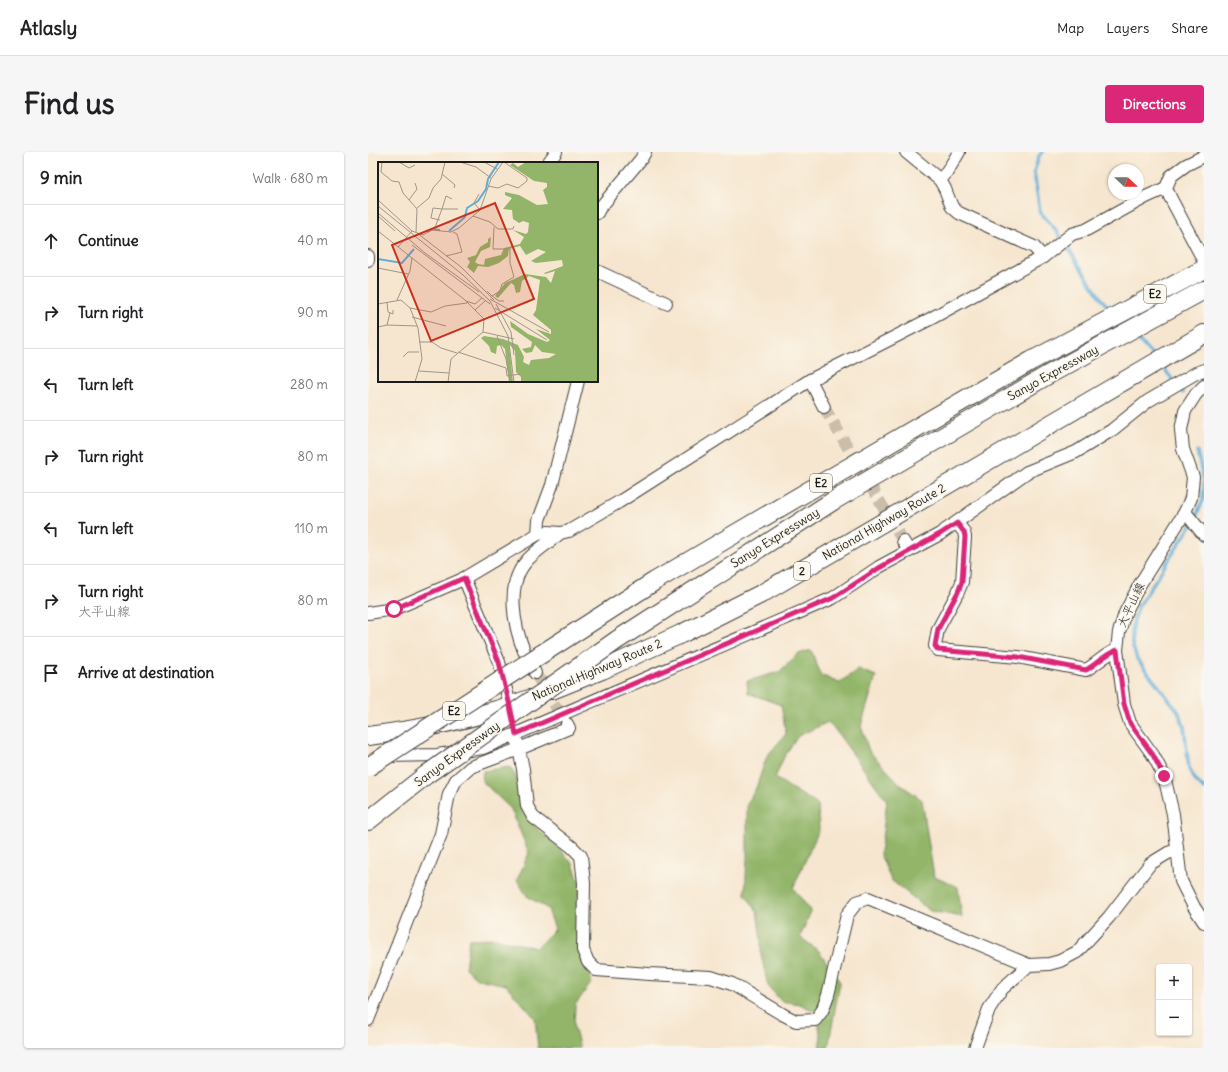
<!DOCTYPE html>
<meta charset="utf-8">
<style>
:root{--surface:#fff;--page:#f6f6f6;--text:#202124;--muted:#757577;--line:#e0e0e0;--accent:#db2777}
body{margin:0;font-family:Delius,"Klee One",sans-serif;background:var(--page);color:var(--text)}
.controls{position:absolute;right:12px;bottom:12px;display:grid;overflow:hidden;border-radius:4px;box-shadow:0 1px 3px #0004}
.controls button{width:36px;height:36px;display:grid;place-items:center;padding:0;border:0;border-bottom:1px solid var(--line);background:var(--surface);color:var(--text);font:20px sans-serif}
.compass{position:absolute;left:740px;top:12px;width:36px;height:36px;border-radius:50%;background:var(--surface);box-shadow:0 1px 3px #0004;rotate:112deg}
.stop{position:absolute;width:12px;height:12px;margin:-9px;border:3px solid #db2777;border-radius:50%;background:#fff}
.stop.end{background:#db2777;border-color:#fff;box-shadow:0 1px 4px #0008}
.list{margin:0;padding:0;list-style:none}
h2{display:flex;justify-content:space-between;align-items:center;height:52px;margin:0;padding:0 16px;font-size:17px}
h2 small{font-size:13px;font-weight:400;color:var(--muted)}
.list li{display:grid;grid-template-columns:26px 1fr auto;gap:12px;align-items:center;box-sizing:border-box;height:72px;padding:0 16px;border-top:1px solid var(--line)}
.list b{display:block;font-size:15px;white-space:nowrap}
.list p{margin:0;font-size:13px;white-space:nowrap;color:var(--muted)}
.list em{font-size:13px;font-style:normal;color:var(--muted)}
.icon{flex:none;width:22px;height:22px;fill:none;stroke:currentColor;stroke-width:2;stroke-linecap:round;stroke-linejoin:round}
.map{position:relative;flex:none;width:836px;height:896px;overflow:hidden;border-radius:4px}
header{display:flex;align-items:center;gap:24px;box-sizing:border-box;height:56px;padding:0 20px;background:var(--surface);border-bottom:1px solid var(--line)}
header strong{font-size:19px}
nav{display:flex;gap:22px;margin-inline-start:auto;font-size:14px}
.intro{display:flex;align-items:center;justify-content:space-between;box-sizing:border-box;height:96px;padding:0 24px}
h1{margin:0;font-size:28px}
.button{padding:10px 18px;border-radius:4px;background:var(--accent);color:#fff;font-size:14px;font-weight:700}
main{display:flex;gap:24px;padding:0 24px}
aside{flex:1;background:var(--surface);border-radius:4px;box-shadow:0 1px 3px #0004}
.map>svg:first-child{display:block}
.forest{fill:#92b569;stroke:#576842}
.lines{fill:none;stroke-linecap:round;stroke-linejoin:round}
.stream{stroke:#60add9;stroke-width:3.5}
.minor-tunnel{stroke:#cabeab;stroke-width:12;stroke-dasharray:12 6;stroke-linecap:butt}
.minor-casing{stroke:#3d3a37;stroke-width:14}
.highway-casing{stroke:#3d3a37;stroke-width:20}
.minor{stroke:#fff;stroke-width:12}
.highway{stroke:#fff;stroke-width:18}
.highway-bridge-casing{stroke:#3d3a37;stroke-width:20;stroke-linecap:butt}
.highway-bridge{stroke:#fff;stroke-width:18}
.route{stroke:#db2777;stroke-width:5}
.labels{text-anchor:middle;stroke-width:3.5;stroke-linejoin:round;paint-order:stroke}
.shield{fill:#fbf7ec;stroke:#5f5e5a;stroke-width:1}
.shield-label{font-size:11px;font-weight:bold;fill:#1c1c1c}
.street-label{font-size:12px;fill:#1c1c1c;stroke:#fbf7ec}
.inset-river{fill:none;stroke:#60add9;stroke-width:2}
.inset-road{fill:none;stroke:#9f9587;stroke-width:1}
.view{fill:#c8321e;fill-opacity:0.15;stroke:#c8321e;stroke-width:2}
.inset-edge{fill:none;stroke:#1c1c1c;stroke-width:2}
</style>
<header>
<strong>Atlasly</strong>
<nav><a>Map</a><a>Layers</a><a>Share</a></nav>
</header>
<div class="intro"><h1>Find us</h1><a class="button">Directions</a></div>
<main>
<aside>
<h2>9 min<small>Walk · 680 m</small></h2>
<ul class="list">
<li><svg class="icon" aria-label="ahead" viewBox="0 0 24 24"><path d="M12 20V5M6 11l6-6 6 6"/></svg><div><b>Continue</b></div><em>40 m</em></li>
<li><svg class="icon" aria-label="right" viewBox="0 0 24 24"><path d="M7 20v-9h11M14 6l5 5-5 5"/></svg><div><b>Turn right</b></div><em>90 m</em></li>
<li><svg class="icon" aria-label="left" viewBox="0 0 24 24"><path d="M17 20v-9H6M10 6l-5 5 5 5"/></svg><div><b>Turn left</b></div><em>280 m</em></li>
<li><svg class="icon" aria-label="right" viewBox="0 0 24 24"><path d="M7 20v-9h11M14 6l5 5-5 5"/></svg><div><b>Turn right</b></div><em>80 m</em></li>
<li><svg class="icon" aria-label="left" viewBox="0 0 24 24"><path d="M17 20v-9H6M10 6l-5 5 5 5"/></svg><div><b>Turn left</b></div><em>110 m</em></li>
<li><svg class="icon" aria-label="right" viewBox="0 0 24 24"><path d="M7 20v-9h11M14 6l5 5-5 5"/></svg><div><b>Turn right</b><p>大平山線</p></div><em>80 m</em></li>
<li><svg class="icon" aria-label="arrive" viewBox="0 0 24 24"><path d="M6 21V4h12l-3 4 3 4H6"/></svg><div><b>Arrive at destination</b></div></li>
</ul>
</aside>
<div class="map">
<svg width="836" height="896" viewBox="0 0 836 896">
<rect width="100%" height="100%" fill="#fbf7ec"/>
<filter id="ink" filterUnits="userSpaceOnUse"><feTurbulence type="fractalNoise" baseFrequency=".025" numOctaves="2"/><feDisplacementMap in="SourceGraphic" scale="8" xChannelSelector="R" yChannelSelector="G"/><feConvolveMatrix kernelMatrix="1 2 1 2 8 2 1 2 1" color-interpolation-filters="sRGB"/></filter>
<filter id="wash" filterUnits="userSpaceOnUse"><feTurbulence type="fractalNoise" baseFrequency=".012" numOctaves="4" result="noise"/><feDisplacementMap in="SourceGraphic" scale="16" xChannelSelector="R" yChannelSelector="G"/><feGaussianBlur stdDeviation="0.9" result="paint"/><feColorMatrix in="noise" values="0 0 0 0 0 0 0 0 0 0 0 0 0 0 0 0 0 1.4 0 .05"/><feComposite in="paint" operator="in"/></filter>
<g filter="url(#wash)">
<rect width="100%" height="100%" fill="#f6e6cf"/>
<g class="forest">
<polygon points="443,498 453,523 471,531 490,517 508,524 493,574 501,599 532,632 554,648 566,725 590,735 594,765 562,759 523,728 512,702 519,649 468,579 460,570 430,584 416,605 407,626 450,653 451,678 425,736 443,759 432,785 451,799 472,830 460,896 451,896 453,886 448,860 432,852 413,849 400,834 393,803 393,788 389,759 377,742 379,706 379,652 388,636 399,604 418,582 413,553 380,541 379,529 411,520 430,502"/>
<polygon points="142,615 149,626 154,660 170,678 184,689 205,712 211,729 219,815 224,830 207,853 206,875 212,896 170,896 167,866 138,833 110,827 97,816 101,787 127,786 168,796 187,777 180,757 159,744 149,728 161,701 143,657 114,629 115,619"/>
</g>
<g class="lines">
<g class="stream">
<polyline points="674,0 671,4 666,20 672,60 688,78 733,147 745,160"/>
<polyline points="766,183 786,205"/>
<polyline points="794,214 815,241"/>
<polyline points="829,299 836,330"/>
<polyline points="827,367 835,348 836,330"/>
<polyline points="824,372 770,455 764,475 764,492 769,507 810,559 816,574 821,617 828,629 836,637"/>
</g>
</g>
</g>
<g filter="url(#ink)">
<g class="lines">
<g class="minor-tunnel">
<polyline points="456,255 535,389"/>
<polyline points="167,521 198,571"/>
</g>
<defs>
<g id="minor">
<polyline points="538,0 572,28 577,37 584,55 591,61 666,95 675,105"/>
<polyline points="836,4 818,13 803,24 798,36 803,47 836,109"/>
<polyline points="180,11 188,0"/>
<polyline points="572,28 579,20 591,0"/>
<polyline points="229,61 231,57 273,7 277,0"/>
<polyline points="0,104 0,108"/>
<polyline points="229,119 298,151"/>
<polyline points="442,228 456,255"/>
<polyline points="836,234 828,242 817,259 813,278 815,297 825,325 823,346 817,360 772,432 757,461 751,480 749,498 756,552 762,571 785,603 796,624 805,662 813,729 826,755 836,770"/>
<polyline points="817,360 836,383"/>
<path d="M589 371 596 380 597 385 594 430 590 440 570 477 567 494 570 498 650 505 718 518C729 512 737 502 749 498"/>
<polyline points="170,382 171,368 184,333 210,229"/>
<polyline points="535,389 541,399"/>
<polyline points="96,426 131,510 144,561"/>
<polyline points="0,461 26,457 93,428 170,382 180,380 192,381 201,379 251,350 442,228 562,167 675,105 704,82 718,78 778,45 798,36"/>
<path d="M167 521C164 514 159 506 156 499 146 474 138 434 157 411 165 400 181 391 192 381"/>
<polyline points="199,572 201,576 151,597 155,617 159,654 165,665 204,695 213,704 216,731 215,798 220,810 228,818 281,822 343,825 364,832 414,862 428,869 447,868 454,859 460,843 479,763 489,750 500,746 661,813 681,812 692,809 709,800 741,765 782,712 800,701 809,698"/>
<polyline points="17,604 69,603 115,596 465,446 511,415 572,382 659,320 708,300 744,278 780,249 828,221 836,218"/>
<polyline points="0,868 73,682 81,642 88,628 103,615 151,597 149,590"/>
<polyline points="607,896 621,857 634,837 661,813"/>
</g>
<g id="highway">
<polyline points="249,488 465,349 678,224 836,138"/>
<polyline points="172,503 287,429 447,335 663,209 836,117"/>
<polyline points="184,538 234,518 313,482 393,442 836,182"/>
<path d="M0 584C55 577 109 567 161 547"/>
<polyline points="0,669 58,623"/>
</g>
</defs>
<use href="#minor" class="minor-casing"/>
<use href="#highway" class="highway-casing"/>
<use href="#minor" class="minor"/>
<use href="#highway" class="highway"/>
<defs>
<g id="highway-bridge">
<polyline points="0,615 172,503"/>
<polyline points="58,623 249,488"/>
</g>
</defs>
<use href="#highway-bridge" class="highway-bridge-casing"/>
<use href="#highway-bridge" class="highway-bridge"/>
</g>
</g>
<g class="lines" filter="url(#ink)">
<path class="route" d="M26 457 96 426 131 510 142 554 148 582 465 446 511 416 572 382 589 371 596 380 597 385 594 430 590 440 570 477 567 494 570 498 650 505 718 518C729 512 737 502 749 498L756 552 762 571 785 603 796 624"/>
</g>
<g class="labels">
<g class="shield">
<rect x="776" y="133" width="22" height="18" rx="3"/>
<rect x="442" y="322" width="22" height="18" rx="3"/>
<rect x="426" y="410" width="16" height="18" rx="3"/>
<rect x="75" y="550" width="22" height="18" rx="3"/>
</g>
<g class="shield-label">
<text x="787" y="146">E2</text>
<text x="453" y="335">E2</text>
<text x="434" y="423">2</text>
<text x="86" y="563">E2</text>
</g>
<g class="street-label">
<text transform="translate(685 221) rotate(-29)" y="4">Sanyo Expressway</text>
<text transform="translate(516 370) rotate(-30)" y="4">National Highway Route 2</text>
<text transform="translate(407 386) rotate(-32)" y="4">Sanyo Expressway</text>
<text transform="translate(763 453) rotate(-65)" y="4">大平山線</text>
<text transform="translate(229 518) rotate(-23)" y="4">National Highway Route 2</text>
<text transform="translate(89 602) rotate(-36)" y="4">Sanyo Expressway</text>
</g>
</g>
<g transform="translate(10 10)">
<rect width="220" height="220" fill="#f6e6cf"/>
<path d="M148 0H220V220H143V215L138 210 137 189 131 182 135 220H131L127 187 123 183 119 184 118 192 113 190 111 184 103 176 106 174 125 177 140 183 146 195 145 200 151 203 153 198 171 196 178 192 164 190 157 183 154 190 148 191 144 187 153 185 154 180 133 165 132 159 150 172 169 180 172 178 158 167 173 172V168L155 153 158 148 162 118 151 114 144 119 142 130 138 131 136 123 133 121 120 136 117 134 127 121 147 112 168 115 173 121 177 109 167 112 166 111 185 104 184 98 158 101 153 99 168 90 160 87 148 93 142 84 131 87 130 94 121 101 110 105 100 104 96 111 89 105 92 100 89 96 98 93 102 85 110 80V77L113 75 112 85 103 89 97 100 100 102 106 103 107 97 123 93 126 86 142 82 146 75 135 68 148 72 150 70 151 61 145 59 141 61 135 57 134 48 125 47 134 36 127 33V30L141 33 159 43 170 42 165 28 169 25V21L156 19 132 3 135 1 140 5Z" fill="#92b569"/>
<path class="inset-river" d="M71 69 87 55 89 46 100 39 108 27 110 17 121 0M49 70 54 67 62 68M0 97 24 101 36 87"/>
<path class="inset-road" d="M4 0 3 10 14 19 21 20 25 31 39 47 38 70M21 0 31 6 37 3M82 0 98 5 113 16M106 0 119 7M64 12 77 23 76 26M110 24 120 26 129 22 140 26 149 19V16L126 0M101 32 96 41 102 48M0 38 34 69M31 38 39 27 37 21M0 44 85 113 112 139 130 174 136 220M39 46 51 36 55 26 63 17 67 0M0 51 47 91 101 130M0 54 17 69M95 54 112 60 120 67H135L136 64M62 58 53 56 55 46 64 47 68 34 74 37M56 68 64 47H80M0 69 87 138 106 157 105 170 73 197 70 220M39 71 83 105 116 138M34 83 112 142M20 85 34 69 45 73 54 68 73 70 81 66 102 48 113 17 125 0M68 94 84 90 79 72 75 70M0 106 30 112M109 129 114 134 122 129 124 122 136 115 132 101V87H115L116 65M114 134 121 139H126M112 137 171 170M19 138 32 109 34 96M88 139 97 142 104 136M9 140 10 150 15 152V148M0 142 23 138 32 146 40 166 44 197 37 220M118 142 133 170 136 193M32 146 53 150 67 144 89 141M117 146 169 178M97 148 107 139M34 155 68 164M9 163 12 151M0 165 9 163 39 164M105 170 136 177M119 174 128 197 132 220M41 180H54L63 186 79 191M80 190 128 206 129 214 142 212M25 195 30 190H41M41 209 71 211"/>
<path class="view" d="M117 41 156 137 53 179 14 83Z"/>
<rect width="220" height="220" class="inset-edge"/>
</g>
</svg>
<div class="controls">
<button>+</button>
<button>−</button>
</div>
<svg class="compass" viewBox="-18 -18 36 36"><path d="M0-13l5 13h-10z" fill="#e53935"/><path d="M0 13l5-13h-10z" fill="#757577"/></svg>
<div class="stop" style="left:26px;top:457px"></div>
<div class="stop end" style="left:796px;top:624px"></div>
</div>
</main>
